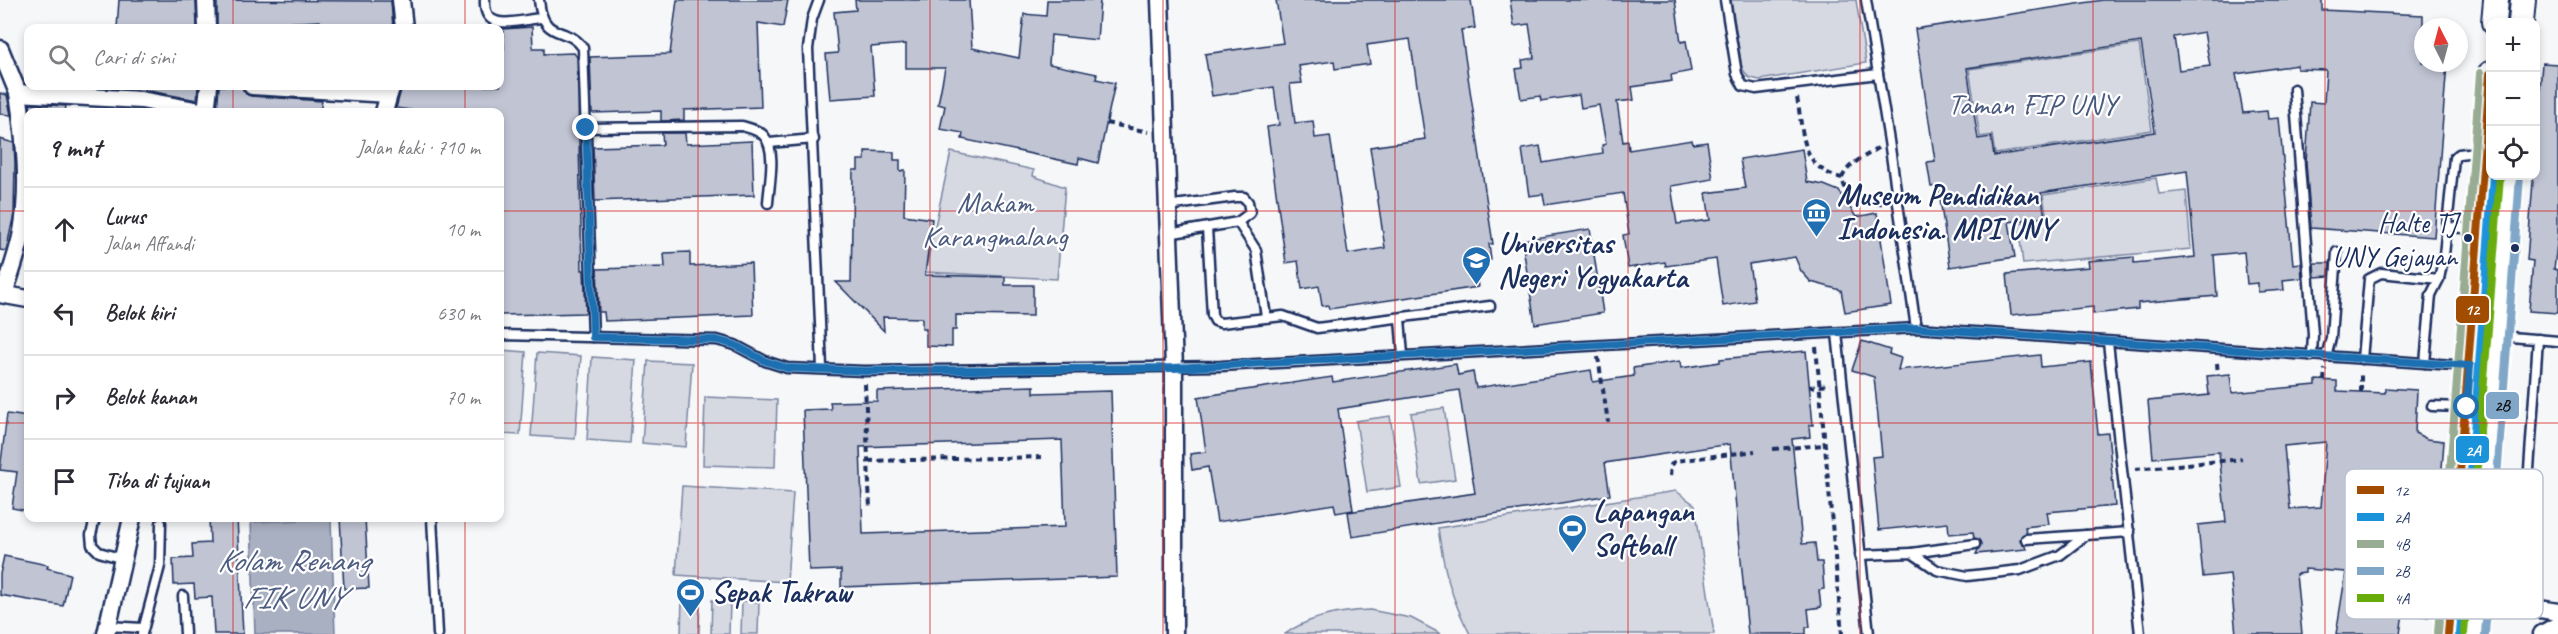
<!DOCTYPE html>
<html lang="id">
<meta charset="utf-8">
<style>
:root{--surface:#fff;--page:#f7f7f7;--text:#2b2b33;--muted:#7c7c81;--line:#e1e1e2}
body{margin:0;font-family:Caveat,sans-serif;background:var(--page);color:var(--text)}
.controls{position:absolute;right:18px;top:18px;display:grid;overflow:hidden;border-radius:12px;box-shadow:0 3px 9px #0003}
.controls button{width:54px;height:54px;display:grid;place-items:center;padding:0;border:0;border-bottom:2px solid var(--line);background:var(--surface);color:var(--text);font:30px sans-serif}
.compass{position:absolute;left:2414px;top:18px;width:54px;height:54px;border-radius:50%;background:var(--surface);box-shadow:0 3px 9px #0003;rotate:354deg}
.stop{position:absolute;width:18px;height:18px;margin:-14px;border:4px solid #1f6fb2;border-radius:50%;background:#fff}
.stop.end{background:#1f6fb2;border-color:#fff;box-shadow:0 2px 6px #0008}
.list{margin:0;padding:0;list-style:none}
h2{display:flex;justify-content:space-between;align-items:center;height:78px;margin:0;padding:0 24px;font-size:26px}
h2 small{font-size:20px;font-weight:400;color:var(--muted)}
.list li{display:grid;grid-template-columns:39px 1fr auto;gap:18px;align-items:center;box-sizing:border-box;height:84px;padding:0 24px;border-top:2px solid var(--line)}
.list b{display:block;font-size:22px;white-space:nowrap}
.list p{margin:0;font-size:20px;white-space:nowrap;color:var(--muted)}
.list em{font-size:20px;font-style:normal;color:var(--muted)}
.icon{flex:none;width:33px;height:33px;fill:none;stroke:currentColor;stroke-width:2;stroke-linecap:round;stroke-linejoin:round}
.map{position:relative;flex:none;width:2558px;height:634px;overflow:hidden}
.search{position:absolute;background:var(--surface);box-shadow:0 3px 9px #0003;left:24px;top:24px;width:480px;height:66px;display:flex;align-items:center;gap:15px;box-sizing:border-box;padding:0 21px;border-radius:12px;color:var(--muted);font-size:22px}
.panel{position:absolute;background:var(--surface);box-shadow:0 3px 9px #0003;left:24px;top:108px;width:480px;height:414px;border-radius:12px}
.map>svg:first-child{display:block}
.green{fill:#d6d9e2;stroke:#7884a0;stroke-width:1.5}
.water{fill:#a9b0c1;stroke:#707c99;stroke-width:1.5}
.building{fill:#c0c4d3;stroke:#1b2f5e;stroke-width:1.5;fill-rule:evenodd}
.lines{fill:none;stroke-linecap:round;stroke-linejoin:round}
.lane-casing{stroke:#1b2f5e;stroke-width:13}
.street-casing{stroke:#1b2f5e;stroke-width:21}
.secondary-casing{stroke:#1b2f5e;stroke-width:28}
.path{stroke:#1b2f5e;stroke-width:4;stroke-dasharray:6 4.5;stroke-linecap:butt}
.lane{stroke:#fff;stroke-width:8}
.street{stroke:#fff;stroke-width:16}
.secondary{stroke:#fff;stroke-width:24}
.bus-1-casing{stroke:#fff;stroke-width:12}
.bus-2-casing{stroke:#fff;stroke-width:12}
.bus-3-casing{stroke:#fff;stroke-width:12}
.bus-4-casing{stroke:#fff;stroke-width:12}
.bus-5-casing{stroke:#fff;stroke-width:12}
.bus-1{stroke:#a14c00;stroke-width:8}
.bus-2{stroke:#1a93db;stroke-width:8}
.bus-3{stroke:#98ac93;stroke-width:8}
.bus-4{stroke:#80a7c8;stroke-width:8}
.bus-5{stroke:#67ac08;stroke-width:8}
.route{stroke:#1f6fb2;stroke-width:8}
.grid{fill:none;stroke:#d62828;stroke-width:1.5;stroke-opacity:0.55}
.bus-dot{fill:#1b2f5e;stroke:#fff;stroke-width:2}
.labels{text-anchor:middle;stroke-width:4.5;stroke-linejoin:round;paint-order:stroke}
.bus-label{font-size:28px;fill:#1b2f5e;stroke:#fff;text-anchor:end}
.park-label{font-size:30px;fill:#4a5a7f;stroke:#fff}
.poi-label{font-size:30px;font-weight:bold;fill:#1b2f5e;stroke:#fff;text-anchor:start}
.water-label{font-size:32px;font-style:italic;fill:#4d5c81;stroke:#fff}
.key{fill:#fff;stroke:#bbc1cf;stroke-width:1.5}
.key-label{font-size:16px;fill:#1b2f5e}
.line-badge{stroke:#fff;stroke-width:2}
.badge-label{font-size:16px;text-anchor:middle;font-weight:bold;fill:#fff}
.pale-badge-label{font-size:16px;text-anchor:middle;font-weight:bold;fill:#111}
</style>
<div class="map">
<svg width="2558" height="634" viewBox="0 0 2558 634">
<rect width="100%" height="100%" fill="#f6f7f9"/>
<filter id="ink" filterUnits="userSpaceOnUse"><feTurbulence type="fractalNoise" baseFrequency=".0167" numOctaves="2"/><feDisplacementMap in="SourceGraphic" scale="12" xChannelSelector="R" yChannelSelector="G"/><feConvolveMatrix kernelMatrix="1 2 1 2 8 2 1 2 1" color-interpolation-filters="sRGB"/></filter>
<g filter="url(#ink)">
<g class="green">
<polygon points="1731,0 1856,0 1866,63 1759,80 1748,77 1742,68"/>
<polygon points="2139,44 2152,130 1995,154 1992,135 1980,137 1969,69"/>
<polygon points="951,152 1034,170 1033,176 1065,187 1057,279 925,272"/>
<polygon points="2156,178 2159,194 2186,191 2191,249 2023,264 2018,223 2047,219 2043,195"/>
<polygon points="500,350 526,352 520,435 500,434"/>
<polygon points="537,353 581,356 575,439 531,436"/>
<polygon points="592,357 636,360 630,443 587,440"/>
<polygon points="648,361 692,363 686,447 642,443"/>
<polygon points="705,397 777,400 775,467 703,465"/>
<polygon points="1444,408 1455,479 1421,484 1411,413"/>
<polygon points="1390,416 1401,487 1367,492 1356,421"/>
<polygon points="682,486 793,493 787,582 676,575"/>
<path d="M1676 491 1695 505 1714 634H1470C1451 599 1443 566 1438 528Z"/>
<polygon points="682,599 700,600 699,634 681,634"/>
<polygon points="712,600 730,601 729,634 711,634"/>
<polygon points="742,601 759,602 758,634 741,634"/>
<path d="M1370 610 1411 618 1441 634H1285C1310 616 1340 611 1370 610Z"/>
</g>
<polygon class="water" points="331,519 335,634 255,634 251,522"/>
<g class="building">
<polygon points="119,0 196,0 197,28 117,28"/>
<polygon points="217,0 391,1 393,28 320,28 320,21 258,24 258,28 217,28"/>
<polygon points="677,0 788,0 783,27 758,23 761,107 684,110 684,120 661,121 661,111 592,113 590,57 670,54"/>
<polygon points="855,0 969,0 972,48 1019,58 1024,14 1046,16 1047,0 1100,0 1097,40 1051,35 1049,64 1097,74 1096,79 1115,83 1098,163 1079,158 1078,164 962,139 963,133 940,129 945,106 938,104 945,68 906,68 906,44 871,47 875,96 830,99 826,54 838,53 834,12 856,10"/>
<path d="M1276 0H1471L1475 28 1461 30 1493 244H1489L1491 260 1475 263 1478 287 1329 309 1328 305 1322 306 1319 286 1302 289 1298 261 1286 263 1267 127 1279 125 1274 87 1212 96 1205 54 1283 43ZM1410 39 1425 139 1370 147 1385 248 1348 254 1330 136 1315 138 1313 121 1295 123 1290 84 1302 83 1299 66 1334 61 1335 69 1370 64 1367 45Z"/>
<polygon points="1510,0 1675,0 1681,42 1686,41 1691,71 1671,75 1672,81 1632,87 1634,100 1617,102 1623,142 1628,141 1629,150 1692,140 1693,144 1707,142 1713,179 1671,186 1677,224 1710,220 1706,193 1745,188 1740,159 1802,149 1807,182 1824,185 1839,191 1856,217 1877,213 1891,305 1845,312 1841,290 1811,282 1801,271 1795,257 1749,264 1755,301 1723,306 1716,259 1666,266 1665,262 1628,268 1623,235 1629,234 1623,193 1545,205 1543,194 1529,196 1522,149 1540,146 1543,163 1603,153 1602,145 1606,144 1599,105 1581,108 1579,95 1541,101 1540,96 1521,99 1516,69 1523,68 1522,60 1534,58 1529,24 1514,26"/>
<path d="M2103 0H2322V10L2423 15V63H2447L2434 237 2311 228 2306 162 2310 102 2324 103 2326 70 2297 69V65L2236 74 2243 113 2267 111 2268 119 2279 118 2293 264 2301 263 2302 278 2283 280 2284 290 2258 292V283L2247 284 2244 252 2214 255 2217 296 2138 303V309L2093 314V307L2011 315 2007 274 2089 267 2088 261 2134 257V263L2195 257 2187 171 2041 193 2045 217 2009 222 2015 257 1950 267 1938 186 1931 187 1927 162 1935 161 1915 29ZM2204 32 2210 66 2179 70 2174 37ZM2141 42 2155 132 1994 156 1991 137 1978 139 1967 68Z"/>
<polygon points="532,27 533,48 544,48 544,54 574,53 577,57 582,270 584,270 586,313 500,315 500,112 424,112 396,108 402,86 500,86 500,49 504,49 503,29"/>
<polygon points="2542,63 2558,64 2558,235 2554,269 2558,270 2558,313 2529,311 2533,261 2527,260"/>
<polygon points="145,86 198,86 197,100 144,90"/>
<polygon points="219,86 242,86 246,94 251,96 322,101 320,112 217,112"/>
<polygon points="0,93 7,95 11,115 0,114"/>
<polygon points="30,104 66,106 65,112 31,112"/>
<polygon points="662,133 685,133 686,144 752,141 754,195 595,201 593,147 663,145"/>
<polygon points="0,139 14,143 15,163 14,214 6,251 0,250"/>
<polygon points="865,151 894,152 894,160 900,160 900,171 905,170 904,215 932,219 925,275 1005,277 1005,285 1033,285 1033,316 956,315 956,330 952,330 952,347 926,346 926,329 922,329 922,318 883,317 884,331 836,282 851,282 853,170 858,170 858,160 865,160"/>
<polygon points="1590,229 1603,313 1535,324 1522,240"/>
<polygon points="690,252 690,266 751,263 753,315 605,321 604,312 599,312 597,269 665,267 664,253"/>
<polygon points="2314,263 2330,263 2329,276 2315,277"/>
<polygon points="1862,341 1890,350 1889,354 1901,358 1898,370 2040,355 2041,367 2091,362 2098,434 2108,433 2115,506 2047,512 2049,524 2025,527 2026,533 2020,540 2027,549 1976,554 1981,544 1974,538 1973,532 1949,534 1948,523 1879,530 1872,457 1882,456 1874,377 1852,370"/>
<polygon points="1806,351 1813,425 1809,425 1810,437 1792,439 1802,544 1815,543 1817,562 1822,562 1824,589 1819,590 1821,607 1808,609 1810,627 1806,627 1806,634 1748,634 1730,444 1605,463 1610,495 1352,537 1348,512 1475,493 1459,390 1338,409 1353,510 1336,513 1334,504 1217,522 1208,467 1192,470 1190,454 1206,452 1198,397 1332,377 1333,382 1456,364 1458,375 1473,372 1476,388 1591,370 1593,382 1634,376 1633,368 1680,361 1681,368 1720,362 1720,359"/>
<path d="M2230 374 2232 393 2316 385V380L2337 381V391L2385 393V388L2417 390 2415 433 2427 439 2444 441 2437 536 2420 535 2416 594 2431 597 2428 617 2403 613 2400 634H2336L2346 572 2305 569V573L2296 574 2302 634H2236L2230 574 2203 577 2198 525 2226 522 2219 452 2153 458 2148 401 2209 395 2207 376ZM2326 442 2321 507 2290 509 2284 446Z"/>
<path d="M1034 386V393L1111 391 1117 577 841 587V570L809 571 803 410 831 409 830 402 877 401V391ZM1062 440 1065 527 863 534 860 447Z"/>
<polygon points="7,414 28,417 28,511 12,508 17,472 0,470"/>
<polygon points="209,518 237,518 243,634 214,634 212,597 195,598 194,584 174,585 173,559 193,558 192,544 210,543"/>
<polygon points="340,518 365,518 369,588 344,589"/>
<polygon points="4,556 48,565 47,568 70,574 63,606 0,595 0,574"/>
</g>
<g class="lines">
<defs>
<g id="lane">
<path d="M485 0C483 34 518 20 541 18"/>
<path d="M539 0C543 43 567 24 583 48L593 337"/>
<polyline points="819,0 812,19 808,49 822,368"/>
<polyline points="1725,0 1737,74 1743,86 1756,89 1878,74"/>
<polyline points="1866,0 1889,141 1916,328"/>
<polyline points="2294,89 2313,334 2312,356"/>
<path d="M586 128 742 126C749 128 759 130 764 136 777 150 769 185 768 203"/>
<polyline points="769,143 814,139"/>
<polyline points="1167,206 1235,197 1244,197 1248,202 1250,213 1238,222 1168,234"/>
<polyline points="1238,222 1256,250 1266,317"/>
<polyline points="2447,227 2478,229"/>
<polyline points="1207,228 1212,315 1215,321 1221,323 1283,316 1317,328 1490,306"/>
<polyline points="1400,319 1403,355"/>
<polyline points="1837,333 1869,634"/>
<polyline points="500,335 717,340 735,345 765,361 787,368 864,371 1221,366 1916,328 2468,366"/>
<polyline points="2499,336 2558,341"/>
<polyline points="2108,342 2140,634"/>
<polyline points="2326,357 2331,338 2337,252"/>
<polyline points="2362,359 2369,279 2381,273 2439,279"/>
<polyline points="2425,363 2431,295 2439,279 2444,255 2454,158 2459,154 2483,151"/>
<polyline points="2432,406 2463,407"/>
<polyline points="95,518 91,535 92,545 99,552 123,559"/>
<polyline points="432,518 438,634"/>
<polyline points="2026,539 2086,535"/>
<polyline points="1912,553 1975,544"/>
<polyline points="1860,555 1912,553 1937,570 1967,576 2020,570 2060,555 2086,535 2130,532"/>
<polyline points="2522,571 2538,339"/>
<polyline points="183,596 185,634"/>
<polyline points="108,626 142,628"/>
<polyline points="142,634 160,566 161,523"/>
</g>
<g id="street">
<polyline points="206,0 207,28"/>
<polyline points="401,0 404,28"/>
<polyline points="1160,0 1174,368 1174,634"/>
<polyline points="0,49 18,93 141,100 206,112"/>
<polyline points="252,86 389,94 392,86"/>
<polyline points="206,112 209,86"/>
<polyline points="384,112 389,94"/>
<polyline points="0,294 28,299"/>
<path d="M4 294C10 274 18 253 22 232 30 186 25 139 18 93"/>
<polyline points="2477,599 2558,612"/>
<polyline points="106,634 132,518"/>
<polyline points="2542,634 2558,625"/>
</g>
<g id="secondary">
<polyline points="2494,22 2496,0"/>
<polyline points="2521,22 2523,0"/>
<polyline points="2448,634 2490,74"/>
<polyline points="2474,634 2510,176"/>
</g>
</defs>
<use href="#lane" class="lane-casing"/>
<use href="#street" class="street-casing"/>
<use href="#secondary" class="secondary-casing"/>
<g class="path">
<path d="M1797 98C1804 134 1800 168 1842 178"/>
<polyline points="1106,123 1149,132"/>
<path d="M1878 148C1864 158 1849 162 1842 178 1848 203 1862 204 1885 203"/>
<polyline points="1816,347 1842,634"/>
<polyline points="1598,357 1608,422"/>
<polyline points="2217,363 2218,375"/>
<polyline points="2324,381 2325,369"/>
<polyline points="865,384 870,509"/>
<polyline points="1809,387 1830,385"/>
<polyline points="2361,392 2361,372"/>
<polyline points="1773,449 1825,445"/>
<polyline points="868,461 1043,457"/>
<polyline points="2135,469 2242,459"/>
<polyline points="1670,476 1671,465 1675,461 1755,451"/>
</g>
<use href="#lane" class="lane"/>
<use href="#street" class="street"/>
<use href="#secondary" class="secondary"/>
<defs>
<polyline id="bus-1" points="2448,634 2490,74"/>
<polyline id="bus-2" points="2459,634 2493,176"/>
<polyline id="bus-3" points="2438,633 2480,73"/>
<polyline id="bus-4" points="2485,634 2520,177"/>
<polyline id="bus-5" points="2464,633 2500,176"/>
</defs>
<use href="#bus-1" class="bus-1-casing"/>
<use href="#bus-2" class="bus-2-casing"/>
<use href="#bus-3" class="bus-3-casing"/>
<use href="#bus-4" class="bus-4-casing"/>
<use href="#bus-5" class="bus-5-casing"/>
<use href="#bus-1" class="bus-1"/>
<use href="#bus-2" class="bus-2"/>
<use href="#bus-3" class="bus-3"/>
<use href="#bus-4" class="bus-4"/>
<use href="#bus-5" class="bus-5"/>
</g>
</g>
<g class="lines" filter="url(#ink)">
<polyline class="route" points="586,128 593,337 717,340 735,345 765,361 787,368 864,371 1174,368 1916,328 2470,366 2467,407"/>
</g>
<path class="grid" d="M233 0V28M465 0V28M698 0V634M930 0V634M1163 0V634M1395 0V634M1628 0V634M1860 0V634M2093 0V634M2325 0V634M233 86V112M465 86V112M0 211H28M500 211H2558M0 423H28M500 423H2558M233 518V634M465 518V634"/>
<defs>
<symbol id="museum-pin" viewBox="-11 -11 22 30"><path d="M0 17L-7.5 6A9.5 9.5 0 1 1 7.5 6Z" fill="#1f6fb2" stroke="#fff"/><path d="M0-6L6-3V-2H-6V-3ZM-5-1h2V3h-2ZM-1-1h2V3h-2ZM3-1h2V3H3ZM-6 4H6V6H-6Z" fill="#fff"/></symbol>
<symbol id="university-pin" viewBox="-11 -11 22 30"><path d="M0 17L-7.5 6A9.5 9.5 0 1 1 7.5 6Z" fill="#1f6fb2" stroke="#fff"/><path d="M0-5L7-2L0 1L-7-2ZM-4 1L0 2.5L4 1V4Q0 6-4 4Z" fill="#fff"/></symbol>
<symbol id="stadium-pin" viewBox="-11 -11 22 30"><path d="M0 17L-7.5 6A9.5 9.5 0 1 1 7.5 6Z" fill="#1f6fb2" stroke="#fff"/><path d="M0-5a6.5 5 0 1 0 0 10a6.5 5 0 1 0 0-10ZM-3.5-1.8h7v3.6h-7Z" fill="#fff"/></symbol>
</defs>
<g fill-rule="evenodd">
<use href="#museum-pin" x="1800" y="196" width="33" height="45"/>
<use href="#university-pin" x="1460" y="244" width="33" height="45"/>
<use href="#stadium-pin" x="1556" y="512" width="33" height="45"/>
<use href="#stadium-pin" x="674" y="576" width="33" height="45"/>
</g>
<g class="bus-dot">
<circle cx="2468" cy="238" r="5"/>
<circle cx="2515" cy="248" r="5"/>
</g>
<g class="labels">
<g class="bus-label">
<text x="2457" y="232">Halte TJ<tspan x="2457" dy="34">UNY Gejayan</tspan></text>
</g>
<g class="park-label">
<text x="2032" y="114">Taman FIP UNY</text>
<text x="995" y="212">Makam<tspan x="995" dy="34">Karangmalang</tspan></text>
</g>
<g class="poi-label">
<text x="1837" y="205">Museum Pendidikan<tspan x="1837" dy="34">Indonesia. MPI UNY</tspan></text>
<text x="1498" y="253">Universitas<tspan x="1498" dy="34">Negeri Yogyakarta</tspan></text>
<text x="1593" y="521">Lapangan<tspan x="1593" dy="34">Softball</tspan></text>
<text x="711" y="602">Sepak Takraw</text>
</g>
<g class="water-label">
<text x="293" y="571">Kolam Renang<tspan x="293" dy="37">FIK UNY</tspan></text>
</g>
</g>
<rect x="2345" y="469" width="198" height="150" rx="9" class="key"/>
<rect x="2357" y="486" width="27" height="8" fill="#a14c00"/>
<rect x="2357" y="513" width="27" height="8" fill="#1a93db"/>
<rect x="2357" y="540" width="27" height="8" fill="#98ac93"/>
<rect x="2357" y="567" width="27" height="8" fill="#80a7c8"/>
<rect x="2357" y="594" width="27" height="8" fill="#67ac08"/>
<g class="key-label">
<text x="2394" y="496">12</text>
<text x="2394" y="523">2A</text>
<text x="2394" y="550">4B</text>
<text x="2394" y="577">2B</text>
<text x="2394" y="604">4A</text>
</g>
<g class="line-badge">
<rect x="2455" y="295" width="35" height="29" rx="6" fill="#a14c00"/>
<rect x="2485" y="391" width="35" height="29" rx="6" fill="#80a7c8"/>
<rect x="2455" y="435" width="35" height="29" rx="6" fill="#1a93db"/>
</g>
<g class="badge-label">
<text x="2472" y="315">12</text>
<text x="2473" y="456">2A</text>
</g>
<g class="pale-badge-label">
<text x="2502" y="411">2B</text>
</g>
</svg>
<div class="controls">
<button>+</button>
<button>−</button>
<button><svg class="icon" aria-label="locate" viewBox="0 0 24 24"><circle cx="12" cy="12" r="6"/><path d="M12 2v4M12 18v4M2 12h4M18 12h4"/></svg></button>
</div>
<svg class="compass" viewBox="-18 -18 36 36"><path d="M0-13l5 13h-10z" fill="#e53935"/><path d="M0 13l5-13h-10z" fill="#7c7c81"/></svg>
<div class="stop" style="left:2467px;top:407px"></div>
<div class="stop end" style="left:586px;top:128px"></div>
<div class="search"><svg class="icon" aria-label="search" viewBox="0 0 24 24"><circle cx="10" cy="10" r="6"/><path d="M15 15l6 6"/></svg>Cari di sini</div>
<section class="panel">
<h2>9 mnt<small>Jalan kaki · 710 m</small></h2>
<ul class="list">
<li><svg class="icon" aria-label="ahead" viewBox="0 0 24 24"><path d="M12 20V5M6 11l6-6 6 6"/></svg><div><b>Lurus</b><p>Jalan Affandi</p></div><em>10 m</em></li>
<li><svg class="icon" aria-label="left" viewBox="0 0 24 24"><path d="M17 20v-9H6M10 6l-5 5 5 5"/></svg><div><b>Belok kiri</b></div><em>630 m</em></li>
<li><svg class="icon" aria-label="right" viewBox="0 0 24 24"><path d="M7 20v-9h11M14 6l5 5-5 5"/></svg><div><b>Belok kanan</b></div><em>70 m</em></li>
<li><svg class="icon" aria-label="arrive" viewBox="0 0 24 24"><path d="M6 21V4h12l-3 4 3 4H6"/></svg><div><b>Tiba di tujuan</b></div></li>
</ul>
</section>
</div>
